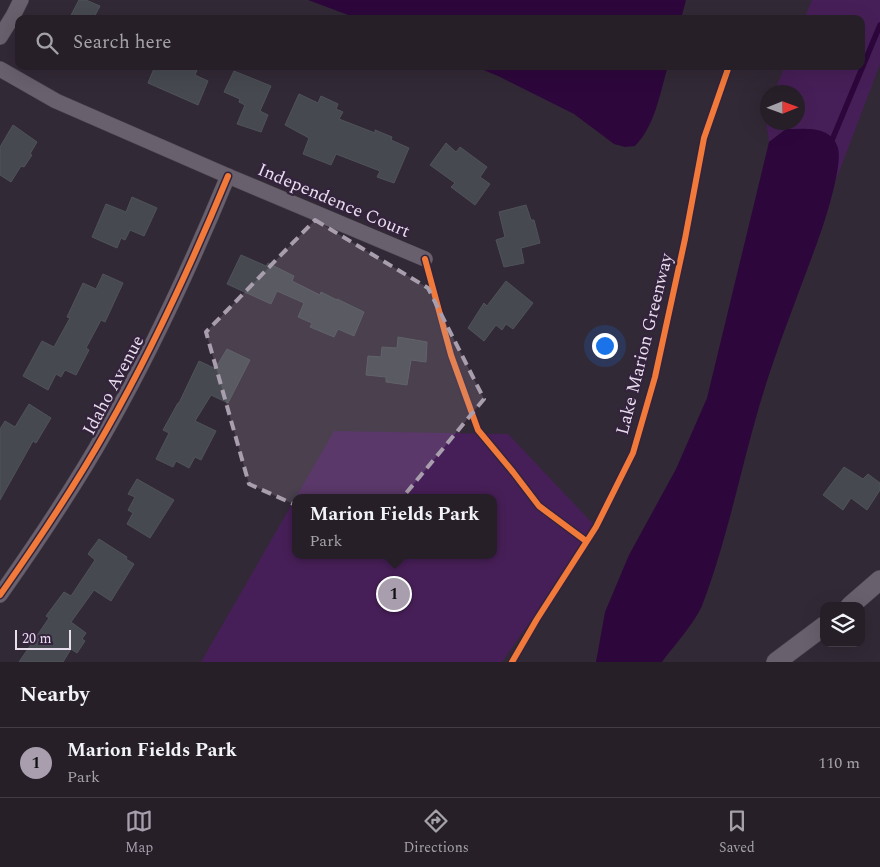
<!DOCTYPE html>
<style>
:root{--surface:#261f28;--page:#2e2730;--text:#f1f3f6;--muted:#a4a2a8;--line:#423d45;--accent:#a89ead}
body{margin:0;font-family:Spectral,serif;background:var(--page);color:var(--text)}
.controls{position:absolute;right:15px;bottom:15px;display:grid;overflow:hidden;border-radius:10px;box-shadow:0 5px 20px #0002}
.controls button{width:45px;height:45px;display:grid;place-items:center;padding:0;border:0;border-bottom:1px solid var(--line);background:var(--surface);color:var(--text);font:25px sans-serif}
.compass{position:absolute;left:760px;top:85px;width:45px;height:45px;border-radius:50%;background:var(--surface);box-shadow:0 5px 20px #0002;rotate:89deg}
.scale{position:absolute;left:15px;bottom:12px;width:56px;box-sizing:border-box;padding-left:5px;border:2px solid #e8dded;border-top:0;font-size:14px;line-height:18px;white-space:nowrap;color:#e8dded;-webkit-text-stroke:4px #34233c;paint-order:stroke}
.you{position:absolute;left:604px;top:345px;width:18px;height:18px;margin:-12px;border:4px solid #fff;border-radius:50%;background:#1a73e8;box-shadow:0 0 0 8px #1a73e833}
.badge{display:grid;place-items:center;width:32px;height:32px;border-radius:50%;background:var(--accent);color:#111;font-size:16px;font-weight:700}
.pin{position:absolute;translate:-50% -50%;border:2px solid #fff;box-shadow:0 1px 5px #0006}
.popup{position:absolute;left:292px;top:494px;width:205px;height:65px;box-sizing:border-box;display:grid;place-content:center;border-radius:10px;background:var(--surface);filter:drop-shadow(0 1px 4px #0005);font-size:16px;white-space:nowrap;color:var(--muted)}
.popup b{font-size:19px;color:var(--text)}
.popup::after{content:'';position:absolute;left:50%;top:100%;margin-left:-10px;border:10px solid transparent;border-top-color:var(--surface)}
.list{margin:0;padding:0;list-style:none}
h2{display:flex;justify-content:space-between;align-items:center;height:65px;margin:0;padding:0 20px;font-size:21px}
h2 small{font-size:16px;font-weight:400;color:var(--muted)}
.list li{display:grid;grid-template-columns:32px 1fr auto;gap:15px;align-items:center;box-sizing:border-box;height:70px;padding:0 20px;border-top:1px solid var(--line)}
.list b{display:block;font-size:19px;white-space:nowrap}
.list p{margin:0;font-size:16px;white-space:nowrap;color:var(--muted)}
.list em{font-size:16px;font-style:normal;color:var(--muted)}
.icon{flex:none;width:28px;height:28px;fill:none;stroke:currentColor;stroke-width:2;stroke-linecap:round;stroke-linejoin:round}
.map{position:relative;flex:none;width:880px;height:662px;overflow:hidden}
.search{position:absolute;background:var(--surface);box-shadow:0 5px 20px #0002;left:15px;right:15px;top:15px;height:55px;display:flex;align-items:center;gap:12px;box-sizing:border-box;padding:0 18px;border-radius:10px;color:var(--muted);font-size:19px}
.sheet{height:135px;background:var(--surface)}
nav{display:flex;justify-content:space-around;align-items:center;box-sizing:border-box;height:70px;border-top:1px solid var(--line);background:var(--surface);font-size:14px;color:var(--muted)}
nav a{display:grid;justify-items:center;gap:2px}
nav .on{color:var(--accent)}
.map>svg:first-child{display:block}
.green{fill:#471f58;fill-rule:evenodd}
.water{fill:#2d073c}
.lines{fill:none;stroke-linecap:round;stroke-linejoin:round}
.stream{stroke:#2d073c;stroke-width:5.5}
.building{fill:#464950;stroke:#4f5359}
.minor-casing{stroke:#4f4753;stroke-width:16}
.tertiary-casing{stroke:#4f4753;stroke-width:20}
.minor{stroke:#68606c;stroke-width:15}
.tertiary{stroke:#68606c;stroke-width:19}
.cycleway-casing{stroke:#34233c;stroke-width:9}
.cycleway{stroke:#f17a3a;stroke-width:6}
.marked{fill:#a89ead;fill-opacity:0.2;stroke:#a89ead;stroke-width:4;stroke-dasharray:10 6;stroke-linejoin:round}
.labels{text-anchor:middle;stroke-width:5;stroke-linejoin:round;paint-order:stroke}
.street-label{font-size:18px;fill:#e8dded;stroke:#34233c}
</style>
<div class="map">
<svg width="880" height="662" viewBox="0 0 880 662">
<rect width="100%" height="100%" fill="#322936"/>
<g class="green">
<polygon points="812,0 880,0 880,64 836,180 838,149 786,129 769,142 765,114 767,108 768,122 798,122 798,92 774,92 785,66 861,66 861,19 804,19"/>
<path d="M334 431 508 434 596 527 502 662H201ZM295 498H493V555H295Z"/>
</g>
<g class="water">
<polygon points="308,0 686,0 681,19 359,19"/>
<path d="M474 66H668C660 93 655 126 635 146L625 147 614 144 574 114 498 76Z"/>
<path d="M786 129C805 129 831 125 838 148 843 166 824 225 817 243 797 298 775 352 759 407 740 472 727 540 703 603 698 619 673 647 662 662H596L605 612 629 555 676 469 707 398 769 142Z"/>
</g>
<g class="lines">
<polyline class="stream" points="830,145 880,25"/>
</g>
<g class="building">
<polygon points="79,0 86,0 100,6 93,19 69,19"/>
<polygon points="155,66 188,66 197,70 195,75 208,81 198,105 148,83"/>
<polygon points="234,71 271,86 260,111 268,115 261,132 237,124 245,105 239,102 240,99 224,92"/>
<polygon points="299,94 318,103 321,96 338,104 336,109 343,112 339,119 375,133 375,130 392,137 391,140 409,148 394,183 377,177 380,171 336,154 331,165 303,154 309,138 285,125"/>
<polygon points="13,125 37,142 30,154 32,155 24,167 21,166 11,182 0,175 0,147"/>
<polygon points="446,143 456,152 460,147 487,167 480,177 490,184 475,205 451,187 455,183 430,165"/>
<polygon points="132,197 157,208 144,236 130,230 125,240 121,238 117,248 92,237 106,204 126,212"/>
<polygon points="526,205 531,220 534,220 540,243 521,248 524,263 504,267 496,240 505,237 499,212"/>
<polygon points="241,255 266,266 268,263 294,276 292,281 320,295 321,292 337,300 337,299 364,312 354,336 338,329 334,337 310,327 312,323 298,317 304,303 277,291 271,304 227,284"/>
<polygon points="103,274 123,283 105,322 101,320 86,348 89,350 76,375 65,370 61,377 56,374 48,390 23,376 42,341 54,347 70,318 67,317 83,283 96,289"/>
<polygon points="506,281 533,303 513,329 506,324 502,330 496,325 484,341 468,328 484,303 487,306"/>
<polygon points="398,337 427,342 426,362 411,360 407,385 386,382 386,377 366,375 368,356 381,357 382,347 397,348"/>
<polygon points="227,349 250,360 228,403 211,395 195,421 216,431 201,460 195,457 189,468 176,461 173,467 156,459 169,433 163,430 178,403 179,403 199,361 214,368 216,363 218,364"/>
<polygon points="29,404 51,418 36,443 33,441 0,500 0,429 5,421 15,427"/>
<polygon points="844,467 863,479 868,474 880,483 880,490 867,510 851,498 843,510 823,495"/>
<polygon points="137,479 174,500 150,538 127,524 133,513 128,510 135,497 128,494"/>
<polygon points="99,539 127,557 126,559 134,564 111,601 94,590 71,622 86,633 82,639 85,641 77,653 71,649 63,662 19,662 49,618 46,616 64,592 71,596 95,560 88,554"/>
</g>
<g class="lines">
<defs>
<g id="minor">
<polyline points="0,37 13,16 21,0"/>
<polyline points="0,69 56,101 228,176 425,259"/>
<path d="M0 595C38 541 75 486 107 429 153 348 192 263 228 176"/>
</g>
<g id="tertiary">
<polyline points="850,606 880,580"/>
<polyline points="776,662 824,626"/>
</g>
</defs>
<use href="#minor" class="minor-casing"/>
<use href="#tertiary" class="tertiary-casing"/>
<use href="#minor" class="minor"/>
<use href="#tertiary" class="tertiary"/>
<defs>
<g id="cycleway">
<polyline points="425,259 451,355 478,430 513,472 539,506 586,541"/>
<path d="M0 595C38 541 75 486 107 429 153 348 192 263 228 176"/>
<polyline points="512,662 537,619 596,527 633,453 655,377 685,239 704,138 729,66"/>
</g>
</defs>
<use href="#cycleway" class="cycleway-casing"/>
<use href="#cycleway" class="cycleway"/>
</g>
<path class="marked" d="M315 220 428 288 484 399 369 538 249 484 206 332Z"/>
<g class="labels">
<g class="street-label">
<text transform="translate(334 200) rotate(23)" y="6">Independence Court</text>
<text transform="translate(644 344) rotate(-76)" y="6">Lake Marion Greenway</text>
<text transform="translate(113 385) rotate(-62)" y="6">Idaho Avenue</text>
</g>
</g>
</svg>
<div class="controls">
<button><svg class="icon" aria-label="layers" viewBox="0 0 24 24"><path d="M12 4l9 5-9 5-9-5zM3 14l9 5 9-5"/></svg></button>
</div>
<svg class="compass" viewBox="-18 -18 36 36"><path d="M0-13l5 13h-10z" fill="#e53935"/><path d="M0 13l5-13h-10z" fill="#a4a2a8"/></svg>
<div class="scale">20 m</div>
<div class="you"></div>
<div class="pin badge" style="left:394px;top:594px">1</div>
<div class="popup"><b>Marion Fields Park</b>Park</div>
<div class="search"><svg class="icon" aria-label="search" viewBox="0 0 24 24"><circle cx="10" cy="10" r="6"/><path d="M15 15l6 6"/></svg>Search here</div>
</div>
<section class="sheet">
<h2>Nearby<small></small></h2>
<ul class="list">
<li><span class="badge">1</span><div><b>Marion Fields Park</b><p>Park</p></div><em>110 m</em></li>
</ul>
</section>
<nav>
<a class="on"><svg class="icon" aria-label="map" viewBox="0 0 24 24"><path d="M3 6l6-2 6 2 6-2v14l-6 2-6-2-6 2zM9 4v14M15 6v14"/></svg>Map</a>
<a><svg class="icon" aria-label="directions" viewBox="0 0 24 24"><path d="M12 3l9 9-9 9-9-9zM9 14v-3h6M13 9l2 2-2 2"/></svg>Directions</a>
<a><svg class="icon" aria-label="saved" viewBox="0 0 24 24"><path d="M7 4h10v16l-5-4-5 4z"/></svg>Saved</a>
</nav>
